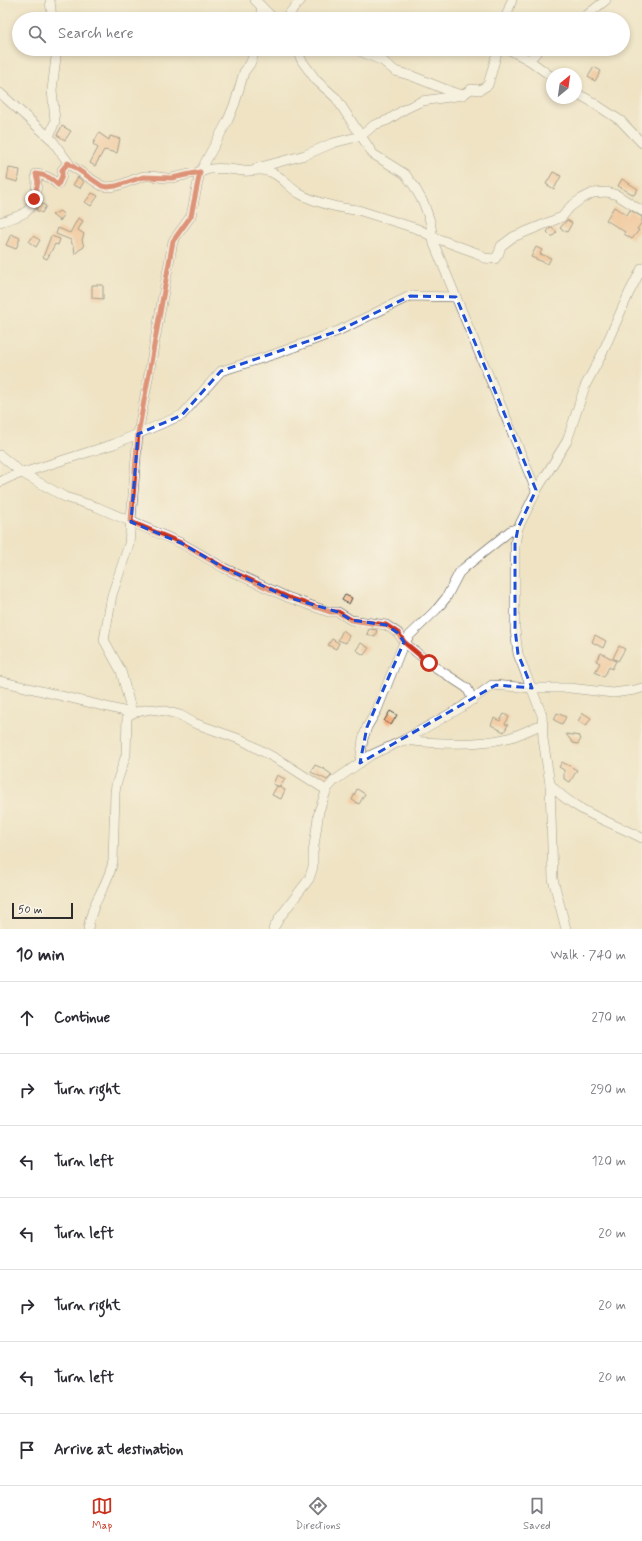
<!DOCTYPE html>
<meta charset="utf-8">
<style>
:root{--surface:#fff;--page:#f7f7f7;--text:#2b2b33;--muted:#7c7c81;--line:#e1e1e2;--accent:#c8321e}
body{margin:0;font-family:Mynerve,sans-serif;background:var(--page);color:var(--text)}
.compass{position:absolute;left:546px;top:68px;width:36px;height:36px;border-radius:50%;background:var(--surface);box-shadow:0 2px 6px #0003;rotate:29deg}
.scale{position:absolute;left:12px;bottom:10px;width:61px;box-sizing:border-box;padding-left:4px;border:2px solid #2b2b2b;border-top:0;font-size:11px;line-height:14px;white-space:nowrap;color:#2b2b2b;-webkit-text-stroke:3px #fbf7ec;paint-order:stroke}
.stop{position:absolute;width:12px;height:12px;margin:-9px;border:3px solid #c8321e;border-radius:50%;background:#fff}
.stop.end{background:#c8321e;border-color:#fff;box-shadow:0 1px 4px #0008}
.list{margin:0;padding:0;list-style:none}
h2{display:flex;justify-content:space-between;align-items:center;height:52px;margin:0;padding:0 16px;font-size:17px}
h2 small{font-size:13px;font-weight:400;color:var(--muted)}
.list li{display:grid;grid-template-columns:26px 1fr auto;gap:12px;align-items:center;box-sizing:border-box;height:72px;padding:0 16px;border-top:1px solid var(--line)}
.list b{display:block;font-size:15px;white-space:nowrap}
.list em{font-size:13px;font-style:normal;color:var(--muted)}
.icon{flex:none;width:22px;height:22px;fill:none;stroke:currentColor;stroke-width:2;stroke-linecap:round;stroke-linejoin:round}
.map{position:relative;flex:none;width:642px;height:929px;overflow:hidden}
.search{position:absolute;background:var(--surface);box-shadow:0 2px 6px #0003;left:12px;right:12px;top:12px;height:44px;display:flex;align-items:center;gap:10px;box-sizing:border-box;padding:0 14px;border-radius:22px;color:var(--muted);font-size:15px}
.sheet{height:556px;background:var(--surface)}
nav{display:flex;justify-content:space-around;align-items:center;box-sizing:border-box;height:56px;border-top:1px solid var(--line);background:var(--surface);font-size:11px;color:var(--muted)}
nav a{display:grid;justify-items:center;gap:2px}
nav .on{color:var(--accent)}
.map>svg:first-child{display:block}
.building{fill:#f6af7a}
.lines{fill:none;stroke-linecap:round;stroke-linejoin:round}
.street-casing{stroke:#484742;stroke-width:10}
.street{stroke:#fff;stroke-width:9}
.route{stroke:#c8321e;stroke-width:5}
.marked{fill:none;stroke:#1d4ed8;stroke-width:3;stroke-dasharray:8 5;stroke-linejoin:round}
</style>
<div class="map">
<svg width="642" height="929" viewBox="0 0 642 929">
<rect width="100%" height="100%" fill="#fbf7ec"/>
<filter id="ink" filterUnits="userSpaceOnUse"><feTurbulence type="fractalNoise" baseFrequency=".025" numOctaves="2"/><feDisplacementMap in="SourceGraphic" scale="8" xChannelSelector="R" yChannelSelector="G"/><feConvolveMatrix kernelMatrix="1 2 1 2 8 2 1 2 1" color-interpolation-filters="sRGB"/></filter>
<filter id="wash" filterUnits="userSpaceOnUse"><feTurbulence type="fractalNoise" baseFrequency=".012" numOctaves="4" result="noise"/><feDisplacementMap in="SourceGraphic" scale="16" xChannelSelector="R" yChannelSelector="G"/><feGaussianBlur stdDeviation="0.9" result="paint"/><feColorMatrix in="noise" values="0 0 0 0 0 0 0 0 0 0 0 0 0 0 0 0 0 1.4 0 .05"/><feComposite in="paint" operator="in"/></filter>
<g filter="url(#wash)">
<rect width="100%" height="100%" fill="#efe3c4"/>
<g id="blocks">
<g class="building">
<polygon points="594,67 601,71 595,81 588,77"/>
<polygon points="62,126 71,131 65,140 57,135"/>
<polygon points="99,133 109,140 110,136 120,139 117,153 104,150 95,166 90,163 98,148 93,144"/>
<polygon points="9,168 20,170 18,182 7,179"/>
<polygon points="553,172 561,176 554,189 546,184"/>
<polygon points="78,177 84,182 80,188 73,185"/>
<polygon points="622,179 638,189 634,195 618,186"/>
<polygon points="92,193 98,196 91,206 85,202"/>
<polygon points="39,202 46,206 42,213 36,210"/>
<polygon points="614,207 627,215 630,210 642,217 642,222 637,229 639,230 632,239 624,234 625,232 606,220"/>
<polygon points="60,211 64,215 60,221 52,215"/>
<polygon points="78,218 83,221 78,230 84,234 82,240 84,247 79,250 75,254 74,246 72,244 71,240 56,234 58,228 70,233"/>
<polygon points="567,220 572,223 567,232 560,228"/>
<polygon points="550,228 552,228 557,232 552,237 547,232"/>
<polygon points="11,234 20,238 16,249 6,245"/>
<polygon points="33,236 40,240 36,247 29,242"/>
<polygon points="51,236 60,239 58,245 55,244 47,259 43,257"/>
<polygon points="536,247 542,250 540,254 551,258 548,264 531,257"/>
<polygon points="92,285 103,285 103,299 92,298"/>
<polygon points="345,595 352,598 349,604 342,600"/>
<polygon points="369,629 377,630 375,637 367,634"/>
<polygon points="343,630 349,635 346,643 338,640"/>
<polygon points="595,635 606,641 603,648 592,642"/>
<polygon points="332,639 339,643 336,649 328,645"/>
<polygon points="361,643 369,648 364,655 356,650"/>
<polygon points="619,646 625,649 618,661 613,658"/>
<polygon points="601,653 616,661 612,669 609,667 604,677 595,672 600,663 596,661"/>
<polygon points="390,711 397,715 391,725 384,721"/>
<polygon points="557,713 566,717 562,724 554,720"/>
<polygon points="583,713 591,718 586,726 578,721"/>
<polygon points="504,714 509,717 505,724 508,725 504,732 491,725 494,718 500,721"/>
<polygon points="566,734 580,736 580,738 581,739 578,744 573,743"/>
<polygon points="562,762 577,770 570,782 564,779 564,770 559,767"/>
<polygon points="315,765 324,769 332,775 327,780 311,772"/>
<polygon points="277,775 285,779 280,787 273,784"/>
<polygon points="277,786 285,790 281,799 272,795"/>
<polygon points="357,789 365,794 359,804 352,800"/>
</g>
</g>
</g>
<g filter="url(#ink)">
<use href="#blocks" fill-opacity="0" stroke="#484742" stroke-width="1"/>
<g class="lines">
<defs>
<g id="street">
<polyline points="50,0 52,19"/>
<polyline points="255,0 274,19"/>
<polyline points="261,6 262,19"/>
<polyline points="282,19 286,17 301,0"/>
<polyline points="505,19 512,0"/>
<polyline points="582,19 606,0"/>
<polyline points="296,49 302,61 316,80 336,98 373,154 405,174 414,186 424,204 430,221 434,244 536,490"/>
<polyline points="355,49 383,61 395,71 412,76 452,92 460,94"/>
<polyline points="508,49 529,60 540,49"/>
<polyline points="529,60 552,77"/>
<path d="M0 93 52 140 70 165 102 186C118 190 130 179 145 176 154 175 163 179 172 178 181 176 190 174 199 172 203 172 207 169 211 169 222 167 233 170 244 171 249 172 254 170 259 170 279 170 285 185 300 194 314 202 341 209 358 210L418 229 433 237 477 253 484 258 495 259 499 253 501 246 513 237 562 217 570 207 581 199 593 193 607 192 617 195 642 211"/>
<polyline points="576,93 589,100 621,121 642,143"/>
<polyline points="49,137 55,121 52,90 57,49"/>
<polyline points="257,168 305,155 333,143 361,136 374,125 388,120 405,109 422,101 463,95 471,89 480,90 488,85 498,49"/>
<path d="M0 222C8 219 20 217 27 211 36 204 38 184 36 174 46 175 51 178 58 185L62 176V170L68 163"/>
<polyline points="0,455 22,473 65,497 97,507 181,543 224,568 287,597 329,612 338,612 351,620 386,625 398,633 404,642 429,663 467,688 473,700"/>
<polyline points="0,482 10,477 114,444 182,415 221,371 275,354 338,331 410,296 456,297"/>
<polyline points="0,681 132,713 150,709 165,711 180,715 194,723 242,740 284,763 326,790"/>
<polyline points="132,713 121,671 104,640 112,595 129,544 138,434 173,241 191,216 200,172 228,120 235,103 244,72 250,64 256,49"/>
<path d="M404 740C438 744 475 746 508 738 520 735 532 728 543 724"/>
<polyline points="360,763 363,739 367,727 377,710 402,647 409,636 437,609 446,598 459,573 464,568 510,531 518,528"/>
<path d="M550 784C573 811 611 822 642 838"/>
<path d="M88 929C89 921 92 912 95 904 102 889 110 877 113 861L115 793 116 785 126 755 127 717 132 713"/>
<polyline points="273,929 280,917 309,879 313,867 313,853 319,811 327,789 334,781 371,755 404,740 462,707 492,685 532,688 570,688 613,693 635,690 642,688"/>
<polyline points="566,929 553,879 550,784 543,739 542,715 518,654 515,629 515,544 518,528 538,488 567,441 585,386 602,354 629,293 642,268"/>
</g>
</defs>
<use href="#street" class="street-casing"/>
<use href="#street" class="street"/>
</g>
</g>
<g class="lines" filter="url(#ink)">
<path class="route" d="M34 199 38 182 36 174C46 175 51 178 58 185L62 176V170L68 163 102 186 107 187 116 186 143 177 172 178 200 172 191 216 173 241 138 434 131 522 181 543 224 568 287 597 330 612H338L351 620 386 625 398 633 404 642 429 663"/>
</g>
<path d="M0 0H642V929H0ZM410 296 456 297 536 490 518 528 515 544V629L518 654 532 688 496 685 360 763 367 727 404 642 398 633 386 625 351 620 338 612 287 597 224 568 181 543 131 522 138 434 182 415 221 371 338 331Z" fill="#efe3c4" fill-opacity=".55" fill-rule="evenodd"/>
<path class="marked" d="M410 296 456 297 536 490 518 528 515 544V629L518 654 532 688 496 685 360 763 367 727 404 642 398 633 386 625 351 620 338 612 287 597 224 568 181 543 131 522 138 434 182 415 221 371 338 331Z"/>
</svg>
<svg class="compass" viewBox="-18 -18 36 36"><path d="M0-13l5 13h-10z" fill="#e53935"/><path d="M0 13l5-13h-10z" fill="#7c7c81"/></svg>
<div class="scale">50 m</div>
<div class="stop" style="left:429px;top:663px"></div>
<div class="stop end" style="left:34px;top:199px"></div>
<div class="search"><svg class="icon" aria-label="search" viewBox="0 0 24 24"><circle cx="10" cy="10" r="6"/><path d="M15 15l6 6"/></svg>Search here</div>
</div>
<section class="sheet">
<h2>10 min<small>Walk · 740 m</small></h2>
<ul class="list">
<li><svg class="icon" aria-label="ahead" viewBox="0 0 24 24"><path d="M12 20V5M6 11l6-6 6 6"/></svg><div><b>Continue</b></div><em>270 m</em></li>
<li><svg class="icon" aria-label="right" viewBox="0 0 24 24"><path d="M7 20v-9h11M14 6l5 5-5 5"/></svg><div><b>Turn right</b></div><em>290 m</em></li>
<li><svg class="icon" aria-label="left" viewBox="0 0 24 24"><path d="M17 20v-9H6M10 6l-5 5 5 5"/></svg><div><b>Turn left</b></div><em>120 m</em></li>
<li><svg class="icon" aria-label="left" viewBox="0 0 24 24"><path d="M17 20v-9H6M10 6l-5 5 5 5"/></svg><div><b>Turn left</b></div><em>20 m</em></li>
<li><svg class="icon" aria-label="right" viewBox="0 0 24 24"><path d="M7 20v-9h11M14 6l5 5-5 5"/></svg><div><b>Turn right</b></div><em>20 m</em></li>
<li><svg class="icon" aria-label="left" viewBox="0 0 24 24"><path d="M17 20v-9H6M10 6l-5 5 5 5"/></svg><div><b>Turn left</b></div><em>20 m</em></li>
<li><svg class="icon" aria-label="arrive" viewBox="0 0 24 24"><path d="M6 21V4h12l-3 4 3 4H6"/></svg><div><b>Arrive at destination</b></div></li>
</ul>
</section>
<nav>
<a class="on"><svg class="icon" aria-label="map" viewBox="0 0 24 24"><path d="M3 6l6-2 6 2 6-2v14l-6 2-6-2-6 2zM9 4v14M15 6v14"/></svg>Map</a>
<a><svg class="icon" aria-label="directions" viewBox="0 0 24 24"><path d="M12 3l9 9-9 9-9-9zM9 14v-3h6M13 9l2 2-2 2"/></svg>Directions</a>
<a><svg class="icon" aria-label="saved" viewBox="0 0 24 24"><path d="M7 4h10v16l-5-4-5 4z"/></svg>Saved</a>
</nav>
